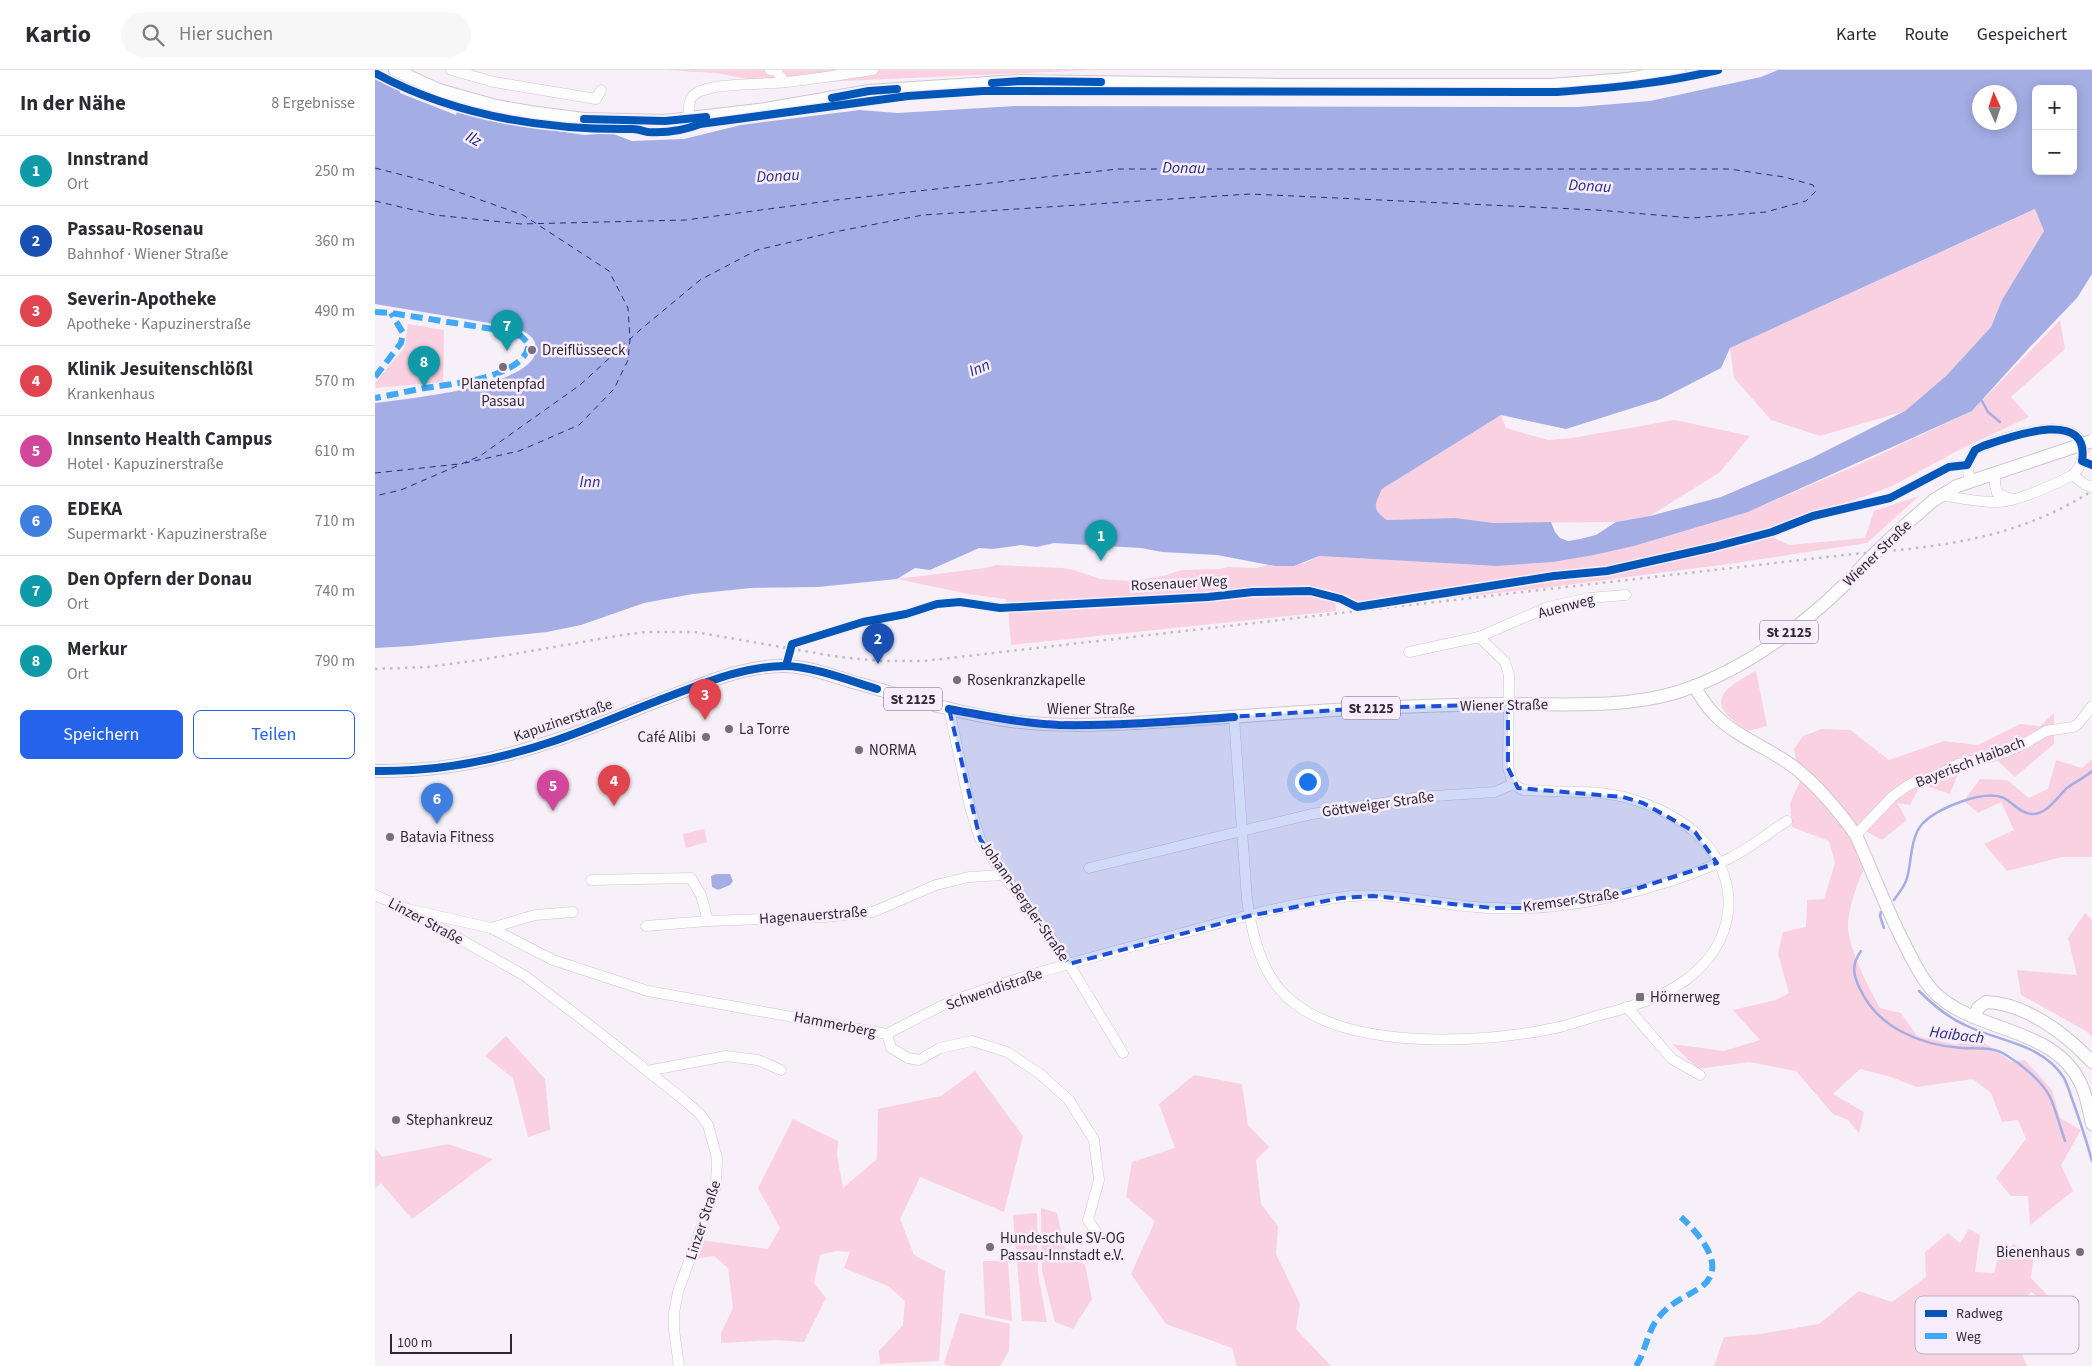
<!DOCTYPE html>
<html lang="de">
<meta charset="utf-8">
<style>
:root{--surface:#fff;--page:#f7f7f7;--text:#2b2b33;--muted:#7c7c81;--line:#e1e1e2;--accent:#2563eb}
body{margin:0;font-family:"Source Sans 3",sans-serif;background:var(--page);color:var(--text)}
.controls{position:absolute;right:15px;top:15px;display:grid;overflow:hidden;border-radius:8px;box-shadow:0 2px 12px #0003}
.controls button{width:45px;height:45px;display:grid;place-items:center;padding:0;border:0;border-bottom:1px solid var(--line);background:var(--surface);color:var(--text);font:25px sans-serif}
.compass{position:absolute;left:1597px;top:15px;width:45px;height:45px;border-radius:50%;background:var(--surface);box-shadow:0 2px 12px #0003;rotate:357deg}
.scale{position:absolute;left:15px;bottom:12px;width:122px;box-sizing:border-box;padding-left:5px;border:2px solid #302933;border-top:0;font-size:14px;line-height:18px;white-space:nowrap;color:#302933;-webkit-text-stroke:4px #f8edfc;paint-order:stroke}
.you{position:absolute;left:932px;top:711px;width:18px;height:18px;margin:-12px;border:4px solid #fff;border-radius:50%;background:#1a73e8;box-shadow:0 0 0 8px #1a73e833}
.badge{display:grid;place-items:center;width:32px;height:32px;border-radius:50%;background:var(--accent);color:#fff;font-size:16px;font-weight:700}
.pin{position:absolute;translate:-50% -41px;filter:drop-shadow(0 1px 2px #0008)}
.pin::after{content:'';position:absolute;top:26px;width:18px;height:15px;background:inherit;clip-path:polygon(0 0,100% 0,50% 100%)}
.list{margin:0;padding:0;list-style:none}
h2{display:flex;justify-content:space-between;align-items:center;height:65px;margin:0;padding:0 20px;font-size:21px}
h2 small{font-size:16px;font-weight:400;color:var(--muted)}
.list li{display:grid;grid-template-columns:32px 1fr auto;gap:15px;align-items:center;box-sizing:border-box;height:70px;padding:0 20px;border-top:1px solid var(--line)}
.list b{display:block;font-size:19px;white-space:nowrap}
.list p{margin:0;font-size:16px;white-space:nowrap;color:var(--muted)}
.list em{font-size:16px;font-style:normal;color:var(--muted)}
.actions{display:flex;gap:10px;padding:15px 20px}
.actions a{flex:1;padding:11px 0;border:1px solid var(--accent);border-radius:8px;text-align:center;font-size:18px;color:var(--accent)}
.actions .main{background:var(--accent);color:#fff}
.icon{flex:none;width:28px;height:28px;fill:none;stroke:currentColor;stroke-width:2;stroke-linecap:round;stroke-linejoin:round}
.map{position:relative;flex:none;width:1717px;height:1296px;overflow:hidden}
header{display:flex;align-items:center;gap:30px;box-sizing:border-box;height:70px;padding:0 25px;background:var(--surface);border-bottom:1px solid var(--line)}
header strong{font-size:24px}
nav{display:flex;gap:28px;margin-inline-start:auto;font-size:18px}
.search{width:350px;height:45px;background:var(--page);display:flex;align-items:center;gap:12px;box-sizing:border-box;padding:0 18px;border-radius:28px;color:var(--muted);font-size:19px}
main{display:flex}
aside{flex:1;background:var(--surface)}
.map>svg:first-child{display:block}
.green{fill:#fad1e0}
.water{fill:#a4aee5;fill-rule:evenodd}
.lines{fill:none;stroke-linecap:round;stroke-linejoin:round}
.stream{stroke:#a4aee5;stroke-width:2.5}
.ferry{stroke:#242b81;stroke-width:1;stroke-dasharray:6 5;stroke-linecap:butt}
.minor-casing{stroke:#cdc6cf;stroke-width:11}
.major-casing{stroke:#cdc6cf;stroke-width:14}
.minor{stroke:#fefdfe;stroke-width:10}
.major{stroke:#fefdfe;stroke-width:12}
.rail{stroke:#bfbdbf;stroke-width:2.5;stroke-dasharray:2.5 5;stroke-linecap:butt}
.major-bridge-casing{stroke:#cdc6cf;stroke-width:14;stroke-linecap:butt}
.major-bridge{stroke:#fefdfe;stroke-width:12}
.quiet{stroke:#3fa9f5;stroke-width:6;stroke-dasharray:12 6;stroke-linecap:butt}
.cycleway-casing{stroke:#f8edfc;stroke-width:11}
.cycleway{stroke:#0057b8;stroke-width:8}
.marked{fill:#1d4ed8;fill-opacity:0.2;stroke:#1d4ed8;stroke-width:4;stroke-dasharray:10 6;stroke-linejoin:round}
.poi-dot{fill:#766f78;stroke:#f8edfc;stroke-width:2}
.labels{text-anchor:middle;stroke-width:5;stroke-linejoin:round;paint-order:stroke}
.shield{fill:#f8edfc;stroke:#6c646f;stroke-width:1}
.shield-label{font-size:14px;font-weight:bold;fill:#302933}
.poi-label{font-size:15px;fill:#302933;stroke:#f8edfc;text-anchor:start}
.street-label{font-size:15px;fill:#302933;stroke:#f8edfc}
.water-label{font-size:16px;font-style:italic;fill:#242b81;stroke:#f8edfc}
.key{fill:#f8edfc;stroke:#bcb2c0;stroke-width:1}
.key-label{font-size:14px;fill:#302933}
</style>
<header>
<strong>Kartio</strong>
<div class="search"><svg class="icon" aria-label="search" viewBox="0 0 24 24"><circle cx="10" cy="10" r="6"/><path d="M15 15l6 6"/></svg>Hier suchen</div>
<nav><a>Karte</a><a>Route</a><a>Gespeichert</a></nav>
</header>
<main>
<aside>
<h2>In der Nähe<small>8 Ergebnisse</small></h2>
<ul class="list">
<li><span class="badge" style="background:#0f9aa8">1</span><div><b>Innstrand</b><p>Ort</p></div><em>250 m</em></li>
<li><span class="badge" style="background:#1a4fb4">2</span><div><b>Passau-Rosenau</b><p>Bahnhof · Wiener Straße</p></div><em>360 m</em></li>
<li><span class="badge" style="background:#e0444e">3</span><div><b>Severin-Apotheke</b><p>Apotheke · Kapuzinerstraße</p></div><em>490 m</em></li>
<li><span class="badge" style="background:#e0444e">4</span><div><b>Klinik Jesuitenschlößl</b><p>Krankenhaus</p></div><em>570 m</em></li>
<li><span class="badge" style="background:#d1479c">5</span><div><b>Innsento Health Campus</b><p>Hotel · Kapuzinerstraße</p></div><em>610 m</em></li>
<li><span class="badge" style="background:#3f7fe0">6</span><div><b>EDEKA</b><p>Supermarkt · Kapuzinerstraße</p></div><em>710 m</em></li>
<li><span class="badge" style="background:#0f9aa8">7</span><div><b>Den Opfern der Donau</b><p>Ort</p></div><em>740 m</em></li>
<li><span class="badge" style="background:#0f9aa8">8</span><div><b>Merkur</b><p>Ort</p></div><em>790 m</em></li>
</ul>
<div class="actions"><a class="main">Speichern</a><a>Teilen</a></div>
</aside>
<div class="map">
<svg width="1717" height="1296" viewBox="0 0 1717 1296">
<rect width="100%" height="100%" fill="#f7f0f8"/>
<g class="green">
<polygon points="291,0 718,0 399,14 341,3"/>
<polygon points="1661,139 1669,161 1627,230 1616,257 1571,306 1530,341 1445,366 1396,350 1359,308 1355,278"/>
<path d="M1685 250 1690 279 1636 327 1654 347 1584 380 1517 416 1422 452 1399 468 1414 475 1490 468 1499 441 1544 426 1492 473 1361 493 1184 516 989 538C975 531 958 524 942 521 906 515 868 524 832 526 766 530 699 531 633 534L630 529 593 524 522 509 610 498 621 495 687 498 699 500 725 509 755 511 788 506 807 500 845 499 852 497 882 498 893 495 900 496 930 493 944 486 1122 496 1178 492 1219 485 1259 476 1373 442 1487 393 1597 341Z"/>
<polygon points="33,254 69,260 68,312 0,318 0,313 30,277"/>
<path d="M1126 345 1131 358 1173 370 1197 368 1300 350 1375 366 1345 402 1275 446 1241 452 1119 453 1080 448 1012 450C996 439 1000 435 1007 419Z"/>
<polygon points="934,522 960,530 961,541 636,575 633,537"/>
<path d="M1381 601 1392 656 1373 661C1330 634 1343 621 1381 601Z"/>
<path d="M1679 643V674L1640 707 1623 691 1585 699 1575 724 1546 714 1535 735 1522 733 1532 750 1507 770 1490 761 1476 763 1490 796C1483 811 1472 842 1473 859 1476 884 1493 916 1505 938L1526 943 1542 966 1582 975 1595 963 1637 992 1650 990 1677 1020 1685 1048 1706 1060 1686 1095 1698 1121 1655 1155 1653 1126H1636L1621 1108 1651 1069 1643 1050 1627 1052 1616 1023 1598 1009 1542 1017 1516 1007 1485 999 1458 1024 1489 1042 1484 1063 1473 1050 1458 1044 1421 1001 1374 992 1323 999 1297 974 1349 981 1385 970 1358 940 1401 930 1414 923 1403 884 1408 862 1431 857 1432 830 1449 829 1460 793 1454 771 1417 757 1415 733 1425 712 1419 679 1428 666 1447 659 1475 660 1514 690 1569 671 1603 675 1645 654 1665 656Z"/>
<polygon points="1717,689 1717,787 1687,787 1632,801 1609,774 1639,760 1626,732 1603,743 1589,731 1605,709 1632,710 1654,728 1673,719 1681,690 1707,698"/>
<polygon points="329,759 332,772 311,778 308,764"/>
<polygon points="1710,843 1717,849 1717,967 1711,961 1646,925 1642,900 1702,905 1693,868"/>
<polygon points="131,966 170,1009 175,1060 153,1067 138,1008 110,986"/>
<polygon points="600,1001 648,1066 629,1142 545,1107 525,1149 539,1185 570,1201 564,1291 505,1294 504,1281 528,1255 530,1231 513,1216 469,1198 475,1182 461,1181 445,1185 439,1213 451,1228 429,1272 400,1270 346,1273 346,1263 358,1238 353,1198 339,1186 318,1189 325,1170 393,1179 405,1158 383,1118 418,1049 463,1071 462,1085 468,1118 502,1089 503,1039 566,1026"/>
<polygon points="819,1005 867,1014 873,1055 894,1077 881,1090 886,1134 903,1156 901,1184 925,1234 921,1259 956,1296 862,1296 857,1278 791,1254 756,1204 780,1151 751,1127 757,1092 800,1078 784,1034"/>
<polygon points="73,1074 118,1089 37,1149 6,1113 0,1118 0,1078 7,1087"/>
<polygon points="666,1138 682,1143 690,1179 710,1195 717,1229 698,1259 680,1252 667,1201"/>
<polygon points="662,1143 663,1204 672,1252 647,1251 638,1145"/>
<polygon points="1594,1159 1605,1165 1600,1202 1619,1203 1624,1185 1639,1174 1658,1190 1656,1208 1673,1226 1668,1230 1656,1222 1652,1227 1662,1233 1659,1240 1685,1253 1683,1268 1650,1257 1643,1275 1652,1296 1339,1296 1349,1267 1385,1264 1444,1254 1484,1221 1517,1232 1551,1207 1550,1182 1573,1163 1585,1173"/>
<polygon points="608,1191 633,1191 637,1251 610,1245"/>
<polygon points="585,1243 635,1254 634,1281 625,1296 575,1296 569,1294"/>
</g>
<g class="water">
<path d="M1403 0H1717V204L1702 228 1654 278 1597 341 1373 442 1259 476 1219 485 1178 492 1122 496 944 486 919 496H900L842 485 787 482 766 478 679 473 662 477 646 475 618 479 604 478 555 500 540 498 522 509 443 517 376 518 318 524 269 533 206 555 172 562 36 576 0 578V333C28 329 161 317 161 279 161 265 148 261 138 257L0 234V9L25 21V23L81 45 82 41 127 53 210 65 236 63 257 71 309 69 366 55 485 40 522 43 641 36 1203 37 1275 31 1386 7ZM1661 19H1698V101H1661ZM1604 22H1634V52H1604ZM1660 139 1669 161 1627 230 1616 257 1571 306 1530 341 1437 388 1346 427 1275 446 1241 452 1221 465 1205 469 1193 471 1185 468 1180 462 1176 452 1119 453 1080 448 1012 450C996 439 1000 435 1007 419L1126 345 1191 359 1286 329 1346 298 1355 278Z"/>
<polygon points="341,804 355,804 358,811 355,815 343,820 337,817 336,806"/>
</g>
<g class="lines">
<g class="stream">
<polyline points="1607,331 1613,342 1625,352"/>
<path d="M1519 830C1524 823 1530 816 1532 808 1537 790 1535 767 1548 753 1563 738 1609 719 1629 728 1638 733 1645 743 1656 744 1672 745 1682 727 1692 718 1700 712 1709 708 1717 701"/>
<polyline points="1506,842 1505,846 1509,858"/>
<path d="M1486 881C1476 895 1478 904 1485 919 1503 958 1546 975 1586 978 1601 979 1617 976 1631 985 1646 994 1667 1011 1675 1027 1681 1040 1685 1057 1690 1071"/>
<path d="M1544 921C1558 935 1572 947 1590 955 1624 972 1667 973 1689 1008 1692 1014 1694 1020 1696 1026 1704 1048 1711 1069 1717 1091"/>
</g>
<g class="ferry">
<polyline points="0,98 55,112 148,145 234,201 253,238 255,269 253,290 239,319 204,355 144,381 90,393"/>
<polyline points="0,131 60,145 146,154 311,150 461,130 743,99 1354,99 1409,107 1438,115 1441,121 1431,131 1391,142 1317,148 1222,140 875,124 548,145 459,162 382,180 325,210 265,260 205,315 105,386 26,420 0,426"/>
<polyline points="0,403 84,394"/>
</g>
<defs>
<g id="minor">
<polyline points="76,0 119,12 221,29 226,20"/>
<polyline points="395,0 401,1 410,12"/>
<path d="M314 49C314 40 312 30 320 24 337 12 389 15 411 12 440 9 469 4 498 0"/>
<polyline points="1620,403 1620,415 1622,423 1636,429"/>
<polyline points="1698,405 1709,414 1717,417"/>
<path d="M1566 425C1585 428 1605 433 1624 432 1643 431 1681 414 1698 405 1705 398 1708 390 1708 380 1705 339 1620 370 1600 380L1592 395 1595 411"/>
<polyline points="1034,582 1104,567 1173,537 1214,528 1251,525"/>
<polyline points="574,639 595,737 605,769 628,805 661,846 694,894 748,983"/>
<path d="M859 647 872 830C877 864 886 903 912 927 970 981 1106 974 1180 958 1194 955 1208 950 1222 946 1252 938 1286 928 1311 910 1360 873 1369 814 1326 768 1307 748 1276 734 1249 727 1217 719 1181 723 1148 720L1138 714 1133 698 1134 605 1130 592 1104 567"/>
<polyline points="1481,765 1517,727 1532,716 1544,710 1556,709 1583,694 1631,682 1649,674 1671,661 1698,657 1703,654 1717,636"/>
<polyline points="714,798 937,744 1045,727 1120,722 1138,714"/>
<polyline points="216,810 316,808 326,825 333,851"/>
<polyline points="0,825 32,839 150,906 217,957 309,1030 325,1044 333,1055 342,1088 341,1116 303,1222 299,1243 299,1260 304,1296"/>
<polyline points="32,839 116,858 178,890 273,921 512,964 516,978 533,988 544,990 565,978 597,971 632,982 665,1004 694,1030 719,1070 724,1110 713,1150 724,1166"/>
<polyline points="271,856 333,851 449,847 498,842 561,815 594,807 628,805"/>
<polyline points="116,858 160,845 198,842"/>
<polyline points="1252,937 1297,989 1325,1005"/>
<path d="M512 964C532 954 551 943 571 934 585 927 601 923 615 918 673 898 733 883 793 867 853 851 915 832 977 826 1024 822 1071 837 1118 838 1194 842 1284 820 1353 789 1374 779 1393 763 1412 751"/>
<polyline points="272,1001 351,986 383,990 406,1000"/>
</g>
<g id="major">
<polyline points="20,0 64,20 121,36 155,42 209,49 290,51 391,39 494,21 645,11 906,15 1176,15 1253,9 1304,0"/>
<polyline points="1522,462 1559,430 1582,416 1687,381"/>
<path d="M1319 616C1325 626 1331 636 1339 644 1361 667 1394 678 1419 697 1443 716 1463 740 1481 765 1497 801 1511 838 1529 873 1538 891 1547 910 1561 924 1604 964 1679 956 1706 1014 1712 1027 1714 1041 1717 1054"/>
<path d="M0 701C59 702 122 690 178 671 212 660 246 645 280 632 321 617 364 596 408 596 434 596 460 607 485 614 535 628 585 644 637 651 689 658 742 654 794 651 862 647 930 641 998 638 1045 636 1092 634 1139 634 1194 634 1250 638 1303 622 1375 599 1445 544 1495 488"/>
<path d="M1599 947 1603 938 1611 932C1650 933 1691 964 1717 992"/>
</g>
</defs>
<use href="#minor" class="minor-casing"/>
<use href="#major" class="major-casing"/>
<use href="#minor" class="minor"/>
<use href="#major" class="major"/>
<path class="rail" d="M0 599 53 597 105 590 247 565 271 562H320L464 587 504 591H549L1478 484C1566 477 1641 469 1717 421"/>
<defs>
<g id="major-bridge">
<polyline points="1687,381 1717,371"/>
<polyline points="1495,488 1522,462"/>
</g>
</defs>
<use href="#major-bridge" class="major-bridge-casing"/>
<use href="#major-bridge" class="major-bridge"/>
<g class="quiet">
<path d="M0 242 16 243 124 260 146 266 154 274C150 308 76 314 50 318 33 321 17 325 0 328"/>
<polyline points="0,307 26,273 28,263 16,243"/>
<path d="M1261 1296C1271 1281 1272 1261 1284 1247 1295 1233 1310 1227 1325 1218 1355 1197 1323 1163 1306 1147"/>
</g>
<defs>
<g id="cycleway">
<path d="M0 3C79 46 169 60 258 59 263 59 268 61 273 62 290 63 310 60 325 54L533 26 608 21 1182 22C1236 18 1290 13 1343 0"/>
<polyline points="617,13 645,11 726,12"/>
<polyline points="457,28 494,21 522,19"/>
<polyline points="209,49 290,51 331,47"/>
<path d="M411 596 417 574 488 552 531 544 562 534 585 532 625 538 833 527 878 522 935 521 966 529 982 537 1179 506 1232 501 1339 477 1397 462 1438 446 1515 428 1574 397 1592 395 1600 380 1608 376C1632 368 1716 336 1707 391L1717 395"/>
<path d="M574 639C610 646 647 653 684 655 742 656 801 651 859 647"/>
<path d="M0 701C60 702 123 690 179 671 214 659 248 644 282 631 323 616 365 596 410 596 436 596 476 611 502 619"/>
</g>
</defs>
<use href="#cycleway" class="cycleway-casing"/>
<use href="#cycleway" class="cycleway"/>
</g>
<path class="marked" d="M1133 634V698L1143 718 1248 727 1268 733 1320 762 1342 793 1245 824 1159 838H1118L998 826 966 828 874 846 694 894 605 769 574 639 638 651 731 655 993 638Z"/>
<g class="poi-dot">
<circle cx="157" cy="280" r="5"/>
<circle cx="128" cy="297" r="5"/>
<circle cx="582" cy="610" r="5"/>
<circle cx="354" cy="659" r="5"/>
<circle cx="331" cy="667" r="5"/>
<circle cx="484" cy="680" r="5"/>
<circle cx="15" cy="767" r="5"/>
<rect x="1260" y="922" width="10" height="10" rx="2.5"/>
<circle cx="21" cy="1050" r="5"/>
<circle cx="615" cy="1177" r="5"/>
<circle cx="1705" cy="1182" r="5"/>
</g>
<g class="labels">
<g class="shield">
<rect x="1385" y="550.5" width="58" height="23" rx="4"/>
<rect x="509" y="617.5" width="58" height="23" rx="4"/>
<rect x="967" y="626.5" width="58" height="23" rx="4"/>
</g>
<g class="shield-label">
<text x="1414" y="567">St 2125</text>
<text x="538" y="634">St 2125</text>
<text x="996" y="643">St 2125</text>
</g>
<g class="poi-label">
<text x="167" y="285">Dreiflüsseeck</text>
<text x="128" y="319" text-anchor="middle">Planetenpfad<tspan x="128" dy="17">Passau</tspan></text>
<text x="592" y="615">Rosenkranzkapelle</text>
<text x="364" y="664">La Torre</text>
<text x="321" y="672" text-anchor="end">Café Alibi</text>
<text x="494" y="685">NORMA</text>
<text x="25" y="772">Batavia Fitness</text>
<text x="1275" y="932">Hörnerweg</text>
<text x="31" y="1055">Stephankreuz</text>
<text x="625" y="1173">Hundeschule SV-OG<tspan x="625" dy="17">Passau-Innstadt e.V.</tspan></text>
<text x="1695" y="1187" text-anchor="end">Bienenhaus</text>
</g>
<g class="street-label">
<text transform="translate(1502 483) rotate(-44)" y="5">Wiener Straße</text>
<text transform="translate(804 513) rotate(-3)" y="5">Rosenauer Weg</text>
<text transform="translate(1191 536) rotate(-15)" y="5">Auenweg</text>
<text transform="translate(1129 635) rotate(-1)" y="5">Wiener Straße</text>
<text x="716" y="644">Wiener Straße</text>
<text transform="translate(188 650) rotate(-19)" y="5">Kapuzinerstraße</text>
<text transform="translate(1595 692) rotate(-21)" y="5">Bayerisch Haibach</text>
<text transform="translate(1003 734) rotate(-8)" y="5">Göttweiger Straße</text>
<text transform="translate(1196 830) rotate(-8)" y="5">Kremser Straße</text>
<text transform="translate(650 831) rotate(55)" y="5">Johann-Bergler-Straße</text>
<text transform="translate(438 845) rotate(-4)" y="5">Hagenauerstraße</text>
<text transform="translate(51 851) rotate(28)" y="5">Linzer Straße</text>
<text transform="translate(619 919) rotate(-19)" y="5">Schwendistraße</text>
<text transform="translate(460 954) rotate(11)" y="5">Hammerberg</text>
<text transform="translate(328 1150) rotate(-72)" y="5">Linzer Straße</text>
</g>
<g class="water-label">
<text transform="translate(99 68) rotate(29)" y="6">Ilz</text>
<text transform="translate(809 97) rotate(1)" y="6">Donau</text>
<text transform="translate(403 105) rotate(-3)" y="6">Donau</text>
<text transform="translate(1215 115) rotate(3)" y="6">Donau</text>
<text transform="translate(604 297) rotate(-23)" y="6">Inn</text>
<text x="215" y="417">Inn</text>
<text transform="translate(1582 964) rotate(7)" y="6">Haibach</text>
</g>
</g>
<rect x="1540" y="1226" width="164" height="58" rx="8" class="key"/>
<rect x="1550" y="1240" width="22" height="7" fill="#0057b8"/>
<rect x="1550" y="1263" width="22" height="6" fill="#3fa9f5"/>
<g class="key-label">
<text x="1581" y="1248">Radweg</text>
<text x="1581" y="1271">Weg</text>
</g>
</svg>
<div class="controls">
<button>+</button>
<button>−</button>
</div>
<svg class="compass" viewBox="-18 -18 36 36"><path d="M0-13l5 13h-10z" fill="#e53935"/><path d="M0 13l5-13h-10z" fill="#7c7c81"/></svg>
<div class="scale">100 m</div>
<div class="you"></div>
<div class="pin badge" style="left:726px;top:491px;background:#0f9aa8">1</div>
<div class="pin badge" style="left:503px;top:594px;background:#1a4fb4">2</div>
<div class="pin badge" style="left:330px;top:650px;background:#e0444e">3</div>
<div class="pin badge" style="left:239px;top:736px;background:#e0444e">4</div>
<div class="pin badge" style="left:178px;top:741px;background:#d1479c">5</div>
<div class="pin badge" style="left:62px;top:754px;background:#3f7fe0">6</div>
<div class="pin badge" style="left:132px;top:281px;background:#0f9aa8">7</div>
<div class="pin badge" style="left:49px;top:317px;background:#0f9aa8">8</div>
</div>
</main>
